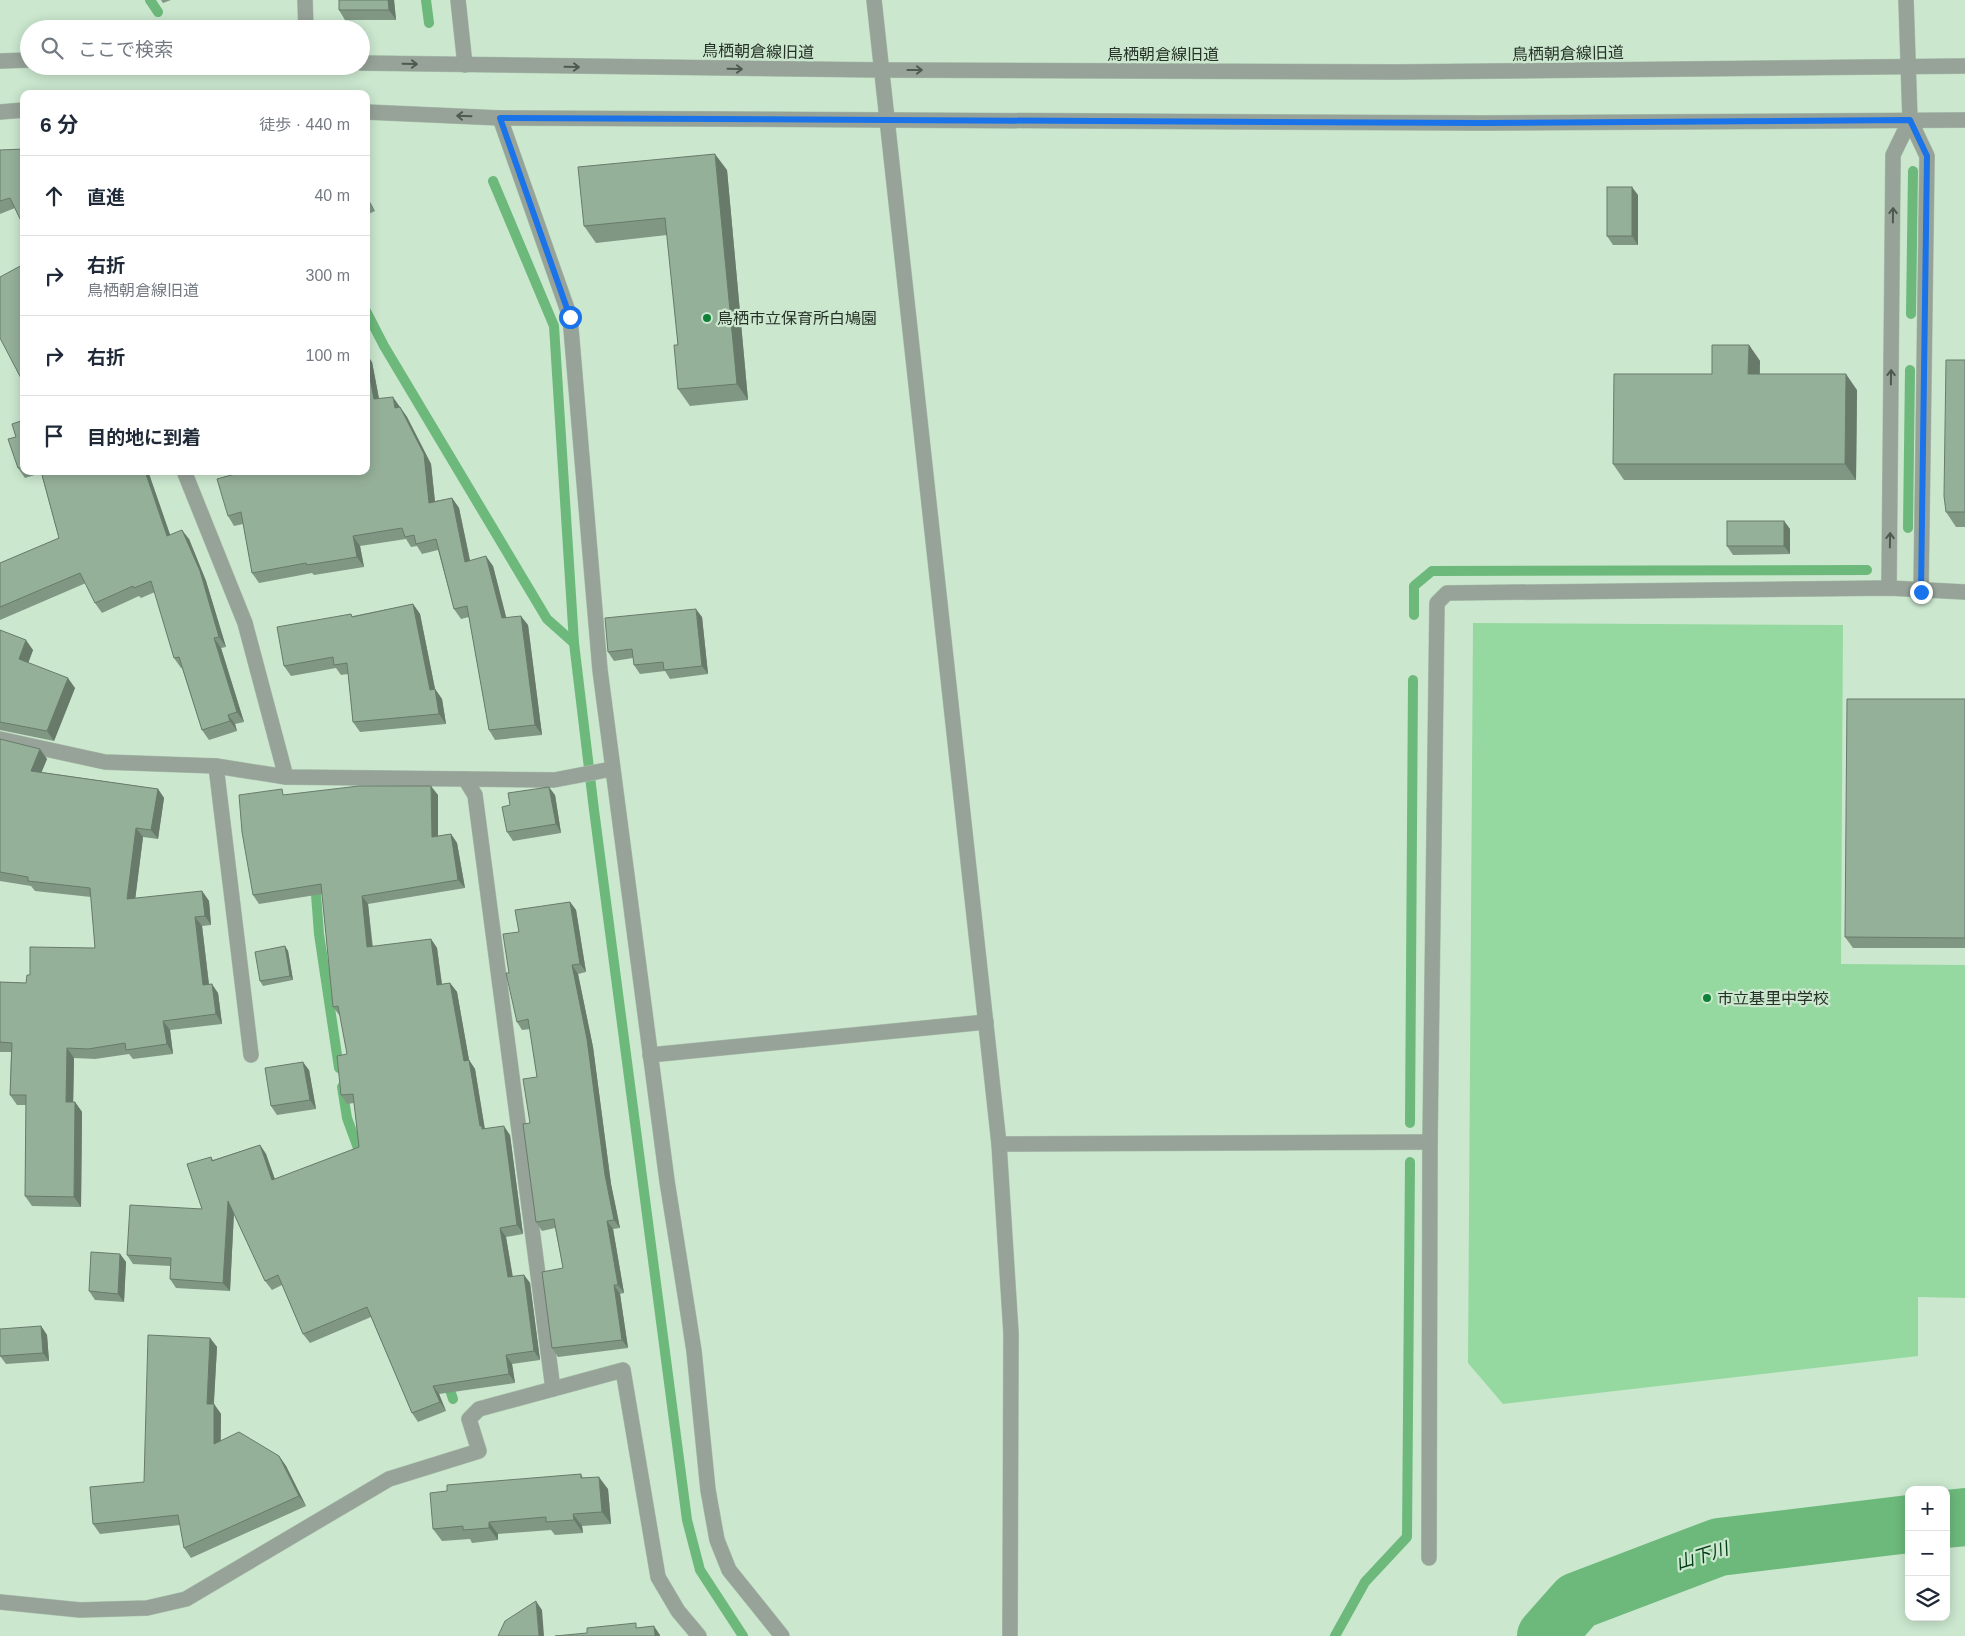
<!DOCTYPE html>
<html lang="ja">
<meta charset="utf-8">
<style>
:root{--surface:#fff;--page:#f2f2f3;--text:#1f2937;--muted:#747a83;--line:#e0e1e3}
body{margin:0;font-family:Helvetica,"Noto Sans JP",sans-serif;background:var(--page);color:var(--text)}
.controls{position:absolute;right:15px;bottom:15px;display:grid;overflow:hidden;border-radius:10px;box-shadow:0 2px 12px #0003}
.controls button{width:45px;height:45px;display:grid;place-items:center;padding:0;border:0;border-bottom:1px solid var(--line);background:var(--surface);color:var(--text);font:25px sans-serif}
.stop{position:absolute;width:15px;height:15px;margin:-11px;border:4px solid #1a73e8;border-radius:50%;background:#fff}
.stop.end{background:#1a73e8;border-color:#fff;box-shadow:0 1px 5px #0008}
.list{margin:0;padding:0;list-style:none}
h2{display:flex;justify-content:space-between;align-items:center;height:65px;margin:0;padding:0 20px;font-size:21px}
h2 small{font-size:16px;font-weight:400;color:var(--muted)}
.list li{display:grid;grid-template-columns:32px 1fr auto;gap:15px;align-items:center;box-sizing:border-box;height:80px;padding:0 20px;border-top:1px solid var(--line)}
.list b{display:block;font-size:19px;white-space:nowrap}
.list p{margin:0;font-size:16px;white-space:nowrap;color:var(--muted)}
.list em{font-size:16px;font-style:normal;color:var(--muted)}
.icon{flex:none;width:28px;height:28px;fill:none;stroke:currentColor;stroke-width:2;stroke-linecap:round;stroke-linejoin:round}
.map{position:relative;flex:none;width:1965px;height:1636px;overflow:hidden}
.search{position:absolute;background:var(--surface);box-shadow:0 2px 12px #0003;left:20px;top:20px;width:350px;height:55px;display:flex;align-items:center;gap:12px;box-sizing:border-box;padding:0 18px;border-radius:28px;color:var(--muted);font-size:19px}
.panel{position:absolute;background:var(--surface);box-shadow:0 2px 12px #0003;left:20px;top:90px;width:350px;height:385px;border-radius:10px}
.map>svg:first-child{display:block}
.green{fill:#95d9a0}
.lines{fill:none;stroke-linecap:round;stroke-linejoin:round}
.stream{stroke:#6cb97b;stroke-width:10}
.river{stroke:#6cb97b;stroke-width:58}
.minor-casing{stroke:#aac3ad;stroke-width:16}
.minor{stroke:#97a399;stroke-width:15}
.wall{fill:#809784}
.shaded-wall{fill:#687b6b}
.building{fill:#95b099;stroke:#687b6b}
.oneway{stroke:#4e594f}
.route{stroke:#1a73e8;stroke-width:6}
.poi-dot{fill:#0e8038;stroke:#cbe7ce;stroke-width:2}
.labels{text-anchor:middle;stroke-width:4.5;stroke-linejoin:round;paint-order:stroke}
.street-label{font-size:16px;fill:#263127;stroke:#cbe7ce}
.poi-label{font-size:16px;fill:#263127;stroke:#cbe7ce;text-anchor:start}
.water-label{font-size:18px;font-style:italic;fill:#003c14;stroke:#cbe7ce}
</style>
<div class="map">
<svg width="1965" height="1636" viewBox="0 0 1965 1636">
<rect width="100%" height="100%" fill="#cbe7ce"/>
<polygon class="green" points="1473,623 1843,625 1841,964 1965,965 1965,1298 1918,1297 1918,1356 1503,1404 1468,1363"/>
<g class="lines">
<g class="stream">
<polyline points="150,0 158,12"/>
<polyline points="426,0 429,23"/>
<polyline points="493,181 554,326 574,643 594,810 687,1520 700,1570 743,1636"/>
<polyline points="366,311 384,346 547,619 574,643"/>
<polyline points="1911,314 1913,171"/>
<polyline points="1908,528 1910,370"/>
<polyline points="1414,615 1414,586 1432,571 1867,570"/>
<polyline points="315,881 319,934 339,1068"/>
<polyline points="342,1087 347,1118 362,1159"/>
<polyline points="1410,1123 1413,680"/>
<polyline points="447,1381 453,1399"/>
<polyline points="1335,1636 1365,1582 1407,1537 1410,1162"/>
</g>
<g class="river">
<polyline points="1946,1519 1965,1517"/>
<polyline points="1546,1636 1577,1601 1719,1547 1909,1524"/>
</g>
<defs>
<g id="minor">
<polyline points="305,0 306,29"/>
<polyline points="458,0 465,65"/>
<polyline points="874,0 999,1144 1011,1333 1010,1636"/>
<polyline points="1906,0 1910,120 1927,156 1921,591"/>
<polyline points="0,61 29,60"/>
<polyline points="361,63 881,70 1396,72 1965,66"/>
<polyline points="0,112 24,110"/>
<polyline points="366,112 500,118 1483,123 1965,120"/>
<polyline points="500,118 570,317 600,670 667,1181 694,1351 708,1490 717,1540 729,1570 782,1636"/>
<polyline points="184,471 245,623 286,777"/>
<polyline points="1889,588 1893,155 1910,120"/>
<polyline points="0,739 105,762 216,766 286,777 465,779 475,795 553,1389"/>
<polyline points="216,766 251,1055"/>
<polyline points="465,779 554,780 612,769"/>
<polyline points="650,1055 986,1022"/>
<polyline points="999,1144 1430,1142"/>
<polyline points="1429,1558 1430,1142 1437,603 1447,593 1889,588 1965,592"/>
<polyline points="0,1602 80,1610 147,1608 186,1599 389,1479 479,1451 469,1419 479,1409 623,1370 658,1577 678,1611 699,1636"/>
</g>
</defs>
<use href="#minor" class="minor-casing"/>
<use href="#minor" class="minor"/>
</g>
<g class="wall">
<polygon points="161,0 171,0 163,3"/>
<polygon points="339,0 394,0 396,20 345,20 339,10"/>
<polygon points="0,150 15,208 0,214"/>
<polygon points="727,170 748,400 690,406 678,389 678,345 667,235 596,243 584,226"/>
<polygon points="366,195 375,211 366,215"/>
<polygon points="1638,195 1638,245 1613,245 1607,236"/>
<polygon points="1749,345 1760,361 1760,374 1857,390 1856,480 1624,480 1613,464 1712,374"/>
<polygon points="1965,360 1965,527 1956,527 1946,512"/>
<polygon points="372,362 379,399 400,407 407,417 431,464 435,501 452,498 459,508 470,560 493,566 506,618 528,625 542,735 495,740 489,730 469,617 461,619 454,609 438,550 422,554 417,546 411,547 406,539 360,546 364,567 314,575 312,573 259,583 252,573 243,524 234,526 228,516 366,471"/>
<polygon points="24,420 24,471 148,471 170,535 189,539 206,581 226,647 221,648 244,722 235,724 237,731 209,740 202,730 182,668 181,668 174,658 155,592 141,598 139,596 102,613 95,603 86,583 0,620 0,563 59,538 41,473 25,478 18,468 16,437"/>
<polygon points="1784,521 1790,529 1790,554 1733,555 1727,546"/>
<polygon points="413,604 420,614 435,689 442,699 446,724 360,732 353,722 348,674 341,675 336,668 291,676 284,666 353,616"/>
<polygon points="702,617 708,674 670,679 665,671 640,674 634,665 633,658 614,661 608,652"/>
<polygon points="0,630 33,650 28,663 75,688 54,741 0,730"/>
<polygon points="1965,699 1965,948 1853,948 1845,937"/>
<polygon points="0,739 47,759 41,772 158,789 164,798 158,839 143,837 135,899 202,891 209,901 211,925 202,926 209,984 218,993 222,1024 170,1030 173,1054 133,1059 129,1054 95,1059 74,1058 73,1102 75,1102 82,1112 81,1207 32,1206 25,1196 26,1105 17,1105 10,1095 11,1052 0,1052 0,982 26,983 30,975 95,948 91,897 35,891 31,886 0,881"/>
<polygon points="286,795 438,795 438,836 451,834 457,843 465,888 368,904 373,947 431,939 437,948 442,984 450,983 457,992 469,1060 475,1069 485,1129 510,1135 523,1234 506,1237 513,1277 524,1275 530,1283 540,1360 512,1364 515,1383 439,1394 446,1411 418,1422 412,1413 371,1317 310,1343 303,1334 282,1285 272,1290 265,1281 234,1214 230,1291 176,1288 170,1279 171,1266 133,1264 127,1255 202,1209 211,1157 213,1160 260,1145 266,1154 275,1179 359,1147 354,1103 347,1104 341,1095 347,1054 340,1016 333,1007 322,894 259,904 253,895"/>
<polygon points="555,795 561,833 513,841 507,832"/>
<polygon points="570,902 576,910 586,972 578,974 593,1047 611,1184 620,1228 613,1229 624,1293 620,1294 628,1348 558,1357 552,1348 563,1268 555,1228 542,1231 536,1222 530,1123 537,1077 530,1029 522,1030 517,1022 509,973 519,932"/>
<polygon points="285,946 288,951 293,980 263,986 260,981"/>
<polygon points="309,1070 316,1109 277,1115 271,1106"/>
<polygon points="120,1254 126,1262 124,1302 95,1300 89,1291"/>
<polygon points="41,1326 47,1335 49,1361 6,1364 0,1356"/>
<polygon points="210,1338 217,1347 214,1404 221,1414 221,1441 279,1456 286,1466 306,1506 191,1558 184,1548 180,1525 100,1534 93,1524 144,1482"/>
<polygon points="581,1474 583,1478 608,1489 611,1524 582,1526 583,1533 555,1535 551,1530 498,1534 498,1540 472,1543 470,1539 442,1541 433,1529 447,1491"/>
</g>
<g class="shaded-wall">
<polygon points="388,0 394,0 396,20 389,10"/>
<polygon points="715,154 727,170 748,400 737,384"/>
<polygon points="1632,187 1638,195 1638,245 1632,236"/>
<polygon points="366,195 375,211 369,202 366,198"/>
<polygon points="1749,345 1760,361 1759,389 1748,374"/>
<polygon points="366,353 372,362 381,409 374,399 366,357"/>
<polygon points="1846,374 1857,390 1856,480 1845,464"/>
<polygon points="393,397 400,407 402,417 395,408"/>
<polygon points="400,407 407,417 431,464 436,512 429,503"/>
<polygon points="145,471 148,471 174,546 167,536"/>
<polygon points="452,498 459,508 472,571 465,562"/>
<polygon points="1784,521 1790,529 1790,554 1784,546"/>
<polygon points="182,530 189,539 206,581 226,647 219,637"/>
<polygon points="353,536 360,546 364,567 357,557"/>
<polygon points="486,556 493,566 509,628 502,618"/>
<polygon points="413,604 420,614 435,689 442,699 446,724 439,714 430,690"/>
<polygon points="696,609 702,617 708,674 702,666"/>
<polygon points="521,616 528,625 542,735 535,725"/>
<polygon points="214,638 221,648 244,722 237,712"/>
<polygon points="26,640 33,650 26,669 19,659"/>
<polygon points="68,678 75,688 54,741 47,731"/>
<polygon points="228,715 235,724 237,731 230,721"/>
<polygon points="40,749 47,759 38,781 31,771"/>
<polygon points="431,786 438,795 438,846 432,837"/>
<polygon points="549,787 555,795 561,833 556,824"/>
<polygon points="158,789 164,798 158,839 151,830"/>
<polygon points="136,828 143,837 134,909 127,899"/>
<polygon points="451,834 457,843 465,888 458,880"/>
<polygon points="202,891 209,901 211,925 205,916"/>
<polygon points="362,896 368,904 373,956 367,947"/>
<polygon points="570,902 576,910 586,972 580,964"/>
<polygon points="195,917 202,926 210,994 203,985"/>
<polygon points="431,939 437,948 443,994 437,985"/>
<polygon points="285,946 288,951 293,980 290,976"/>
<polygon points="572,965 578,974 593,1047 611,1184 620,1228 614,1220 605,1175"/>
<polygon points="450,983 457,992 469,1060 475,1069 485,1131 488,1135 480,1126 464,1061"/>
<polygon points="212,984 218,993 222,1024 216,1014"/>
<polygon points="163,1021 170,1030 173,1054 167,1044"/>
<polygon points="67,1048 74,1058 73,1112 66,1102"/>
<polygon points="303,1062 309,1070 316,1109 310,1100"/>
<polygon points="75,1102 82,1112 81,1207 74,1197"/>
<polygon points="504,1126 510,1135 523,1234 517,1225"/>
<polygon points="260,1145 266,1154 278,1189 272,1180"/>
<polygon points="228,1201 234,1210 230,1291 223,1283"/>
<polygon points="607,1221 613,1229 624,1293 618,1285"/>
<polygon points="500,1228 506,1237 514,1286 508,1277"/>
<polygon points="120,1254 126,1262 124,1302 118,1294"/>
<polygon points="524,1275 530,1283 540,1360 534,1351"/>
<polygon points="614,1285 620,1294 628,1348 622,1340"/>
<polygon points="41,1326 47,1335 49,1361 43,1353"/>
<polygon points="210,1338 217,1347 213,1414 207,1404"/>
<polygon points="506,1355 512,1364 515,1383 509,1374"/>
<polygon points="433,1386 439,1394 446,1411 440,1402"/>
<polygon points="214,1404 221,1414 220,1454 214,1444"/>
<polygon points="279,1456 286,1466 306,1506 299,1496"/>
<polygon points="599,1477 608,1489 611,1524 602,1512"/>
<polygon points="573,1514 582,1526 583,1533 574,1520"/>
<polygon points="489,1522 498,1534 498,1540 489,1528"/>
<polygon points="536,1601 542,1610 544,1636 539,1636"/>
<polygon points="654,1626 660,1635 660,1636 655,1636"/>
</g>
<g class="building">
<polygon points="339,0 388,0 389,10 339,10"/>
<polygon points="24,149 24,227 10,198 0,201 0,150"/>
<polygon points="715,154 737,384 678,389 674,345 678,345 665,218 584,226 578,167"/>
<rect x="1607" y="187" width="25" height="49"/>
<polygon points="24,264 24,384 0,338 0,277"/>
<polygon points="1712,345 1749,345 1748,374 1846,374 1845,464 1613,464 1614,374 1712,374"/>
<polygon points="366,357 374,399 393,397 395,408 400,407 424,454 429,503 452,498 465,562 486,556 502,618 521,616 535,725 489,730 467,606 454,609 436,539 416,544 414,535 405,537 402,528 353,536 357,557 307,565 306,563 252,573 241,512 228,516 217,479 246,471 366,471"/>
<polygon points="1946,360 1965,360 1965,512 1946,512 1944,496"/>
<polygon points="24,420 24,467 18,468 8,439 16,437 12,424"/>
<polygon points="41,471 145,471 167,536 182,530 200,571 219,637 214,638 237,712 228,715 230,721 202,730 179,657 174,658 151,581 134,588 133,586 95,603 80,573 0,607 0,563 59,538"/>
<rect x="1727" y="521" width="57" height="25"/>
<polygon points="413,604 430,690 435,689 439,714 353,722 347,663 334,665 333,657 284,666 277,627 351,614 352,617"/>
<polygon points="696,609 702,666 664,670 663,662 634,665 632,649 608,652 605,618"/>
<polygon points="0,630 26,640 19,659 68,678 47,731 0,722"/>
<polygon points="1847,699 1965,699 1965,938 1845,937"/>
<polygon points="0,739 40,749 31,771 158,789 151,830 136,828 127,899 202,891 205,916 195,917 203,985 212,984 216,1014 163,1021 167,1044 126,1050 125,1043 88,1049 67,1048 66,1102 75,1102 74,1197 25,1196 26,1095 10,1095 12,1043 0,1042 0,982 26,983 27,975 30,975 30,947 95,948 90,888 28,881 28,877 0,872"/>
<polygon points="359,786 431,786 432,837 451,834 458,880 362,896 367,947 431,939 437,985 450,983 464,1061 469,1060 480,1126 482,1126 482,1129 504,1126 517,1225 500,1228 508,1277 524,1275 534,1351 506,1355 509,1374 433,1386 440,1402 412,1413 367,1307 303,1334 278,1275 265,1281 228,1201 223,1283 170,1279 171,1258 127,1255 130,1205 202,1209 187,1164 211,1157 212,1161 260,1145 272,1180 359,1147 353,1094 341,1095 337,1056 347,1054 338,1006 333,1007 321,884 253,895 242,832 239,795 282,789 283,795"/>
<polygon points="549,787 556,824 507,832 502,807 510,805 508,793"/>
<polygon points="570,902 580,964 572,965 587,1039 605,1175 614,1220 607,1221 618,1285 614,1285 622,1340 552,1348 542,1272 563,1268 554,1219 536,1222 523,1124 530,1123 523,1079 537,1077 528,1019 517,1022 506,973 509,973 503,934 519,932 515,910"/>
<polygon points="285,946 290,976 260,981 255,952"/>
<polygon points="303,1062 310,1100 271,1106 265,1068"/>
<polygon points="91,1252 120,1254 118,1294 89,1291"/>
<polygon points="41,1326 43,1353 0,1356 0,1329"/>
<polygon points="148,1335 210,1338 207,1404 214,1404 214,1444 239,1432 279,1456 299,1496 184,1548 178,1515 93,1524 90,1487 144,1482"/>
<polygon points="581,1474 581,1478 599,1477 602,1512 573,1514 574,1520 546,1522 546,1517 489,1522 489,1528 463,1530 463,1526 433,1529 430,1493 447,1491 447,1485"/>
<polygon points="536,1601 539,1636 498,1636 505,1621"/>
<polygon points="636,1623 636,1628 654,1626 655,1636 555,1636 587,1633 587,1628"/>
</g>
<defs><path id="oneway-shaft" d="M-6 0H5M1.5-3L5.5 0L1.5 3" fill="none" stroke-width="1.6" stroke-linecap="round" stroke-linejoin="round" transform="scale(1.25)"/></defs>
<g class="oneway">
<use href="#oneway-shaft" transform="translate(410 64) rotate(1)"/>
<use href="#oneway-shaft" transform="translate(572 67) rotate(1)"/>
<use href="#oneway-shaft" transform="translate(735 69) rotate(1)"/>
<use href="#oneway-shaft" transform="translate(915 70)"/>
<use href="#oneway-shaft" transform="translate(464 116) rotate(-178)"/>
<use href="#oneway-shaft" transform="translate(1893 215) rotate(-89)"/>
<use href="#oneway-shaft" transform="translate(1891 377) rotate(-89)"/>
<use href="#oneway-shaft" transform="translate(1890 540) rotate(-89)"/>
</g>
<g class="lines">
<polyline class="route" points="570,317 500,118 1483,123 1910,120 1927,156 1921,592"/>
</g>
<g class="poi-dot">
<circle cx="707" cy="318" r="5"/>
<circle cx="1707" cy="998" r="5"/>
</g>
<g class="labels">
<g class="street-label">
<text transform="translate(758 51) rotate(1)" y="6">鳥栖朝倉線旧道</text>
<text transform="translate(1568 53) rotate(-1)" y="6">鳥栖朝倉線旧道</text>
<text x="1163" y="60">鳥栖朝倉線旧道</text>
</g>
<g class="poi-label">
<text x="717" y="324">鳥栖市立保育所白鳩園</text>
<text x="1717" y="1004">市立基里中学校</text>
</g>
<g class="water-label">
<text transform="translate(1702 1556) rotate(-17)" y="6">山下川</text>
</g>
</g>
</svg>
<div class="controls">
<button>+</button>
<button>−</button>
<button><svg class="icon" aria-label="layers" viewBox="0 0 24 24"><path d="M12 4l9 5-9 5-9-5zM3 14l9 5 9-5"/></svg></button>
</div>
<div class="stop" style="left:570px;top:317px"></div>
<div class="stop end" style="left:1921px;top:592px"></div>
<div class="search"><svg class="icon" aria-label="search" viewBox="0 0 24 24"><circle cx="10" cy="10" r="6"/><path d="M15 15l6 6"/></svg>ここで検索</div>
<section class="panel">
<h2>6 分<small>徒歩 · 440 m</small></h2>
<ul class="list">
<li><svg class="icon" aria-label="ahead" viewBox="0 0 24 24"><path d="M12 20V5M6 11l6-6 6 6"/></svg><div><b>直進</b></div><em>40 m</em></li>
<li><svg class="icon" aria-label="right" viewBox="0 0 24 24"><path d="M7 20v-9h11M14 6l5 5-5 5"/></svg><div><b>右折</b><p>鳥栖朝倉線旧道</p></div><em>300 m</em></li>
<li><svg class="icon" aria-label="right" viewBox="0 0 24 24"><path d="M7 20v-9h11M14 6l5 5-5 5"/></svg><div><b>右折</b></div><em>100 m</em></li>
<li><svg class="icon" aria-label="arrive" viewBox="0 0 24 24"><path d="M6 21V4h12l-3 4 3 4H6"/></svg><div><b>目的地に到着</b></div></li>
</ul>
</section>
</div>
